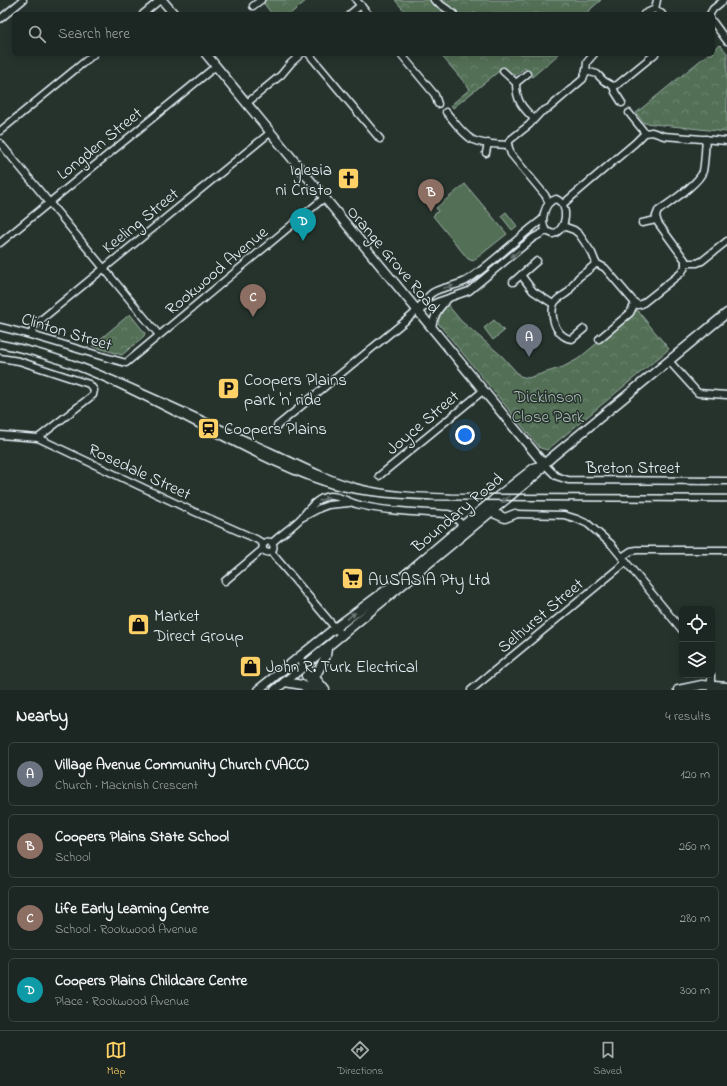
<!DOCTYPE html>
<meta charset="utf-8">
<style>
:root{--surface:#1c2622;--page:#29322f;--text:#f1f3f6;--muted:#a0a5a5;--line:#3a4340;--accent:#ffd166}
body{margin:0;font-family:"Indie Flower",sans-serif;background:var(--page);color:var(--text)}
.controls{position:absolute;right:12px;bottom:12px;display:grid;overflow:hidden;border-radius:6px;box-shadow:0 2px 10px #0003}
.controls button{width:36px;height:36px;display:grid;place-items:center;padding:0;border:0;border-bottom:1px solid var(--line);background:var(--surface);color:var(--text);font:20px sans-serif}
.you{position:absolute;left:465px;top:435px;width:14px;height:14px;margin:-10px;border:3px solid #fff;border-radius:50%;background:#1a73e8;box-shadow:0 0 0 6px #1a73e833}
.badge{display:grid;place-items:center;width:26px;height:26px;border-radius:50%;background:var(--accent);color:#fff;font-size:13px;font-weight:700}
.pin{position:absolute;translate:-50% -33px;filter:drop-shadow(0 1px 2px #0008)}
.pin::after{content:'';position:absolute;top:21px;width:14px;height:12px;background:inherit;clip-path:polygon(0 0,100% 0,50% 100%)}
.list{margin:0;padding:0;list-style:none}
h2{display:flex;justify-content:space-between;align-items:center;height:52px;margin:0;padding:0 16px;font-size:17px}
h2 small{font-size:13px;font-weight:400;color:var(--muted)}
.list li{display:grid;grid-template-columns:26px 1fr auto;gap:12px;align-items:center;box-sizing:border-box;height:64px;margin:0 8px 8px;padding:0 8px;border:1px solid var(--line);border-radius:6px}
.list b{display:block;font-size:15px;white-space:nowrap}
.list p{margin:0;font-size:13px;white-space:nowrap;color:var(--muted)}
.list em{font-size:13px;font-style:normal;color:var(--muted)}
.icon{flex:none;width:22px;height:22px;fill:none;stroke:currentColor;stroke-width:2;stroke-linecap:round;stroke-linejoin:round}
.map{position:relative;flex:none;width:727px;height:690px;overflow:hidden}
.search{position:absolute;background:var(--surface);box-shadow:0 2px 10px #0003;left:12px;right:12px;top:12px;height:44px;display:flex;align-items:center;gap:10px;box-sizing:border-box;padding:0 14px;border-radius:6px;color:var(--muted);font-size:15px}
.sheet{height:340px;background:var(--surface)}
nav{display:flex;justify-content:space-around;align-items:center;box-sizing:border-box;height:56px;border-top:1px solid var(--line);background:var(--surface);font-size:11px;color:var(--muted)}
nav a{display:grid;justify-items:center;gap:2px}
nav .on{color:var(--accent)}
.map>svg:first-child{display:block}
.forest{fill:url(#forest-crowns);stroke:#9eb0a8}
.garden{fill:#537057;stroke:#9eb0a8}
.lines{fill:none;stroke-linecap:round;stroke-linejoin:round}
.street-casing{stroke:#e8f1f8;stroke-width:9}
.secondary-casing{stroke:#e8f1f8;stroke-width:11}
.street{stroke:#26332d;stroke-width:6}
.secondary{stroke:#26332d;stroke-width:8}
.rail{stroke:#e8f1f8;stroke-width:1.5}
.oneway{fill:#6a7674}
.labels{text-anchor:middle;stroke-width:3;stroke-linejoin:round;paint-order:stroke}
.street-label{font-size:17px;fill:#e8f1f8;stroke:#26332d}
.poi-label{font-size:17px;fill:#e8f1f8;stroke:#26332d;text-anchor:start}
.park-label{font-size:17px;fill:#acbdb8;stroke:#26332d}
</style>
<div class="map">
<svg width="727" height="690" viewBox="0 0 727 690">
<defs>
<pattern id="forest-crowns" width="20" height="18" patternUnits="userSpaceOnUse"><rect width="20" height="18" fill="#537057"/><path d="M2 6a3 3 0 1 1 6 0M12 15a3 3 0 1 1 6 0" fill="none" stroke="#6c8570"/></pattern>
</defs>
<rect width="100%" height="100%" fill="#26332d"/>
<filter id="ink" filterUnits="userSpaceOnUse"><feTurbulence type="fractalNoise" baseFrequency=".025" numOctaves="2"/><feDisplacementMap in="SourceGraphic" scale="8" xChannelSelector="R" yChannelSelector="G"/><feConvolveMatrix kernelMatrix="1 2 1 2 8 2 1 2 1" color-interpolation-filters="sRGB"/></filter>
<g filter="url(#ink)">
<g class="forest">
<polygon points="261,0 307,0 290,14 272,14"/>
<polygon points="395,0 601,0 585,14 407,14"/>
<polygon points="720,45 727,53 727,132 644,123 636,113 708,54 713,54 713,50"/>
<polygon points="440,54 559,54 532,77 525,68 516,75 512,75 503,68 453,108 451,105 470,89"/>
<polygon points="447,304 461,321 502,356 520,376 528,378 563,367 578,359 637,310 669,349 547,450 540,448 438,323 440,313"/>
<polygon points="130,314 145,333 144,336 122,355 92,346"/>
</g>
<g class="garden">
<polygon points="465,184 507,234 473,261 468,259 433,216 438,211 436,208"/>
<polygon points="506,212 517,226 512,230 501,216"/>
<polygon points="494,320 504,331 493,340 484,328"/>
</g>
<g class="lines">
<defs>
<g id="street">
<polyline points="356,0 368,14"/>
<polyline points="434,0 454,14"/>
<polyline points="253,6 261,0"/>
<polyline points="655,9 657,0"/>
<polyline points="143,14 160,0"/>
<polyline points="350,14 361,5"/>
<polyline points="644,14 655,9 662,14"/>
<polyline points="710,14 713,9 724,0"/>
<polyline points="0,19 23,0"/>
<polyline points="713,22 727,41"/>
<polyline points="309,54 380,139"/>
<polyline points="401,54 435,95 438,104"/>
<path d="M503 71 516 83C516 101 522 107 534 119"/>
<polyline points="586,71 597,74 604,81 613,86 617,85 655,54"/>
<polyline points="516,83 527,74"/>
<polyline points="613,86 615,92 622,103"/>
<polyline points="247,103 281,75 291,63 301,54"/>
<path d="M446 112C454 121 462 134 473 140 483 145 497 144 508 145"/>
<polyline points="629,113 645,133"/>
<polyline points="0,131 94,54"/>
<polyline points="0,143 159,335"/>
<polyline points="486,153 488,143"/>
<path d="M556 199C570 205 567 230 553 234L546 231C540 221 544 202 556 199Z"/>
<polyline points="549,203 545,195 511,154 508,145 510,140 529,125 541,112 549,108 583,79 586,71 587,62 594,54"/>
<polyline points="563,204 635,143 645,133 652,132 664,136 727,141"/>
<polyline points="642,223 656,220"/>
<path d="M563 226 574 230 579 234 592 253 596 263 605 268 634 302 638 305 642 304 681 273 685 267V260L658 223 656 216 658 211C670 202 699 184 703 171 705 161 705 149 706 139"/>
<polyline points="0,243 216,66"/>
<polyline points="685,263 697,263 702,261 727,241"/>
<polyline points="521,275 533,291 553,304"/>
<polyline points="513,282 537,261"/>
<polyline points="418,310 440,301 469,291 533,238 546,231"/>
<path d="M0 327C43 337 84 352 126 363L324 198"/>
<path d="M432 327C434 315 439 308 448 299"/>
<path d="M584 329 572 339C566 339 560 334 557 329 553 323 551 310 554 304 556 298 564 296 568 292 572 287 575 281 579 277 585 272 591 269 596 263"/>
<polyline points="31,334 37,323 271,132"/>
<polyline points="599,339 630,313 635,303"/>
<polyline points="0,358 19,361 89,384 94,390 93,395 38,438"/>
<polyline points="669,361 698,393 727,395"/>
<path d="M277 426 410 317C419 310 423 300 432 293 444 285 458 287 469 279 495 261 517 238 543 219"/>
<polyline points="0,435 38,438 186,508 256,539 264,544"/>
<polyline points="544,464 556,476 568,480 727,481"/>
<polyline points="379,476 484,390"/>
<polyline points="515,514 564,515 577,519 588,524 611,544 682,630"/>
<polyline points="303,517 320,508 328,505 349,503"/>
<circle cx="268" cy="547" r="5.5"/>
<path d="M272 543C281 534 293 527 302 517 308 510 315 500 325 497 336 493 349 503 360 505 389 512 418 512 448 514L454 516 462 525"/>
<polyline points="271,552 342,636"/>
<polyline points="622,557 631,551 637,550 727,550"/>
<polyline points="225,581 263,549"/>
<polyline points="711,675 711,690"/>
<polyline points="471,690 626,562"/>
</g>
<g id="secondary">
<polyline points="162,0 174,14"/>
<polyline points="206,54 544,464"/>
<polyline points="491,512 505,518 515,514"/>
<polyline points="303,663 325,690"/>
<polyline points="306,676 315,687 316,690"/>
<polyline points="315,677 326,656 327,648"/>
<polyline points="285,682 302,685 310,690"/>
<polyline points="258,690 335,628 393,585 492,501 534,468 544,464 552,457 727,313"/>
<polyline points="275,690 538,473 544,464"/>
<polyline points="678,690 702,685 727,687"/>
</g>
</defs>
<use href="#street" class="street-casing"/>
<use href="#secondary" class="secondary-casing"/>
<use href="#street" class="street"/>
<use href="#secondary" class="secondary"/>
<g class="rail">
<path d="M0 340C51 349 99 369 145 390 188 409 230 429 272 448 300 461 328 476 358 484 389 492 419 493 451 494L727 495"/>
<path d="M0 348C82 363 159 409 233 446 264 462 296 477 330 488 363 497 398 499 431 500L727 502"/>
</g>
</g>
<defs><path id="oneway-solid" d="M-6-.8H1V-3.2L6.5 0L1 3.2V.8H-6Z"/></defs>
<g class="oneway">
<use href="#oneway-solid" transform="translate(515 254) rotate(140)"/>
<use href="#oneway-solid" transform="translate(448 287) rotate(-15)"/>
<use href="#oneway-solid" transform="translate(324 499) rotate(-23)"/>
<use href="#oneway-solid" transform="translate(506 499) rotate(139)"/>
<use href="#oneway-solid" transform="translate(351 616) rotate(-37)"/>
</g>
</g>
<defs>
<symbol id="church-square" viewBox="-11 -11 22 22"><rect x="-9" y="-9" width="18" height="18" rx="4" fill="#ffd166" stroke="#26332d"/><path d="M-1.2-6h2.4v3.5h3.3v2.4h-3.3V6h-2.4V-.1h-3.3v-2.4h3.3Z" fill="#111"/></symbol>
<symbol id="parking-square" viewBox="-11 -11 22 22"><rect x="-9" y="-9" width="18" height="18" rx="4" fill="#ffd166" stroke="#26332d"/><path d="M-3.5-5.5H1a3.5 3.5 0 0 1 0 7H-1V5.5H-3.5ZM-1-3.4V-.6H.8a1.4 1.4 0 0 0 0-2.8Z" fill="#111"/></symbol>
<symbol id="station-square" viewBox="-11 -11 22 22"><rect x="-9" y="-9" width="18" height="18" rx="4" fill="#ffd166" stroke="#26332d"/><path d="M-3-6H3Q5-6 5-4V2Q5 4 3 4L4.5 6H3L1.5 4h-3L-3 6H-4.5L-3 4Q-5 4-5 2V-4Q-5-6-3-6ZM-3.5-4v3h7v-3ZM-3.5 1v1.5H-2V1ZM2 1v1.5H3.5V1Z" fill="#111"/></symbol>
<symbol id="supermarket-square" viewBox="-11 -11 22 22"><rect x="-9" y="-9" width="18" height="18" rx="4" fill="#ffd166" stroke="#26332d"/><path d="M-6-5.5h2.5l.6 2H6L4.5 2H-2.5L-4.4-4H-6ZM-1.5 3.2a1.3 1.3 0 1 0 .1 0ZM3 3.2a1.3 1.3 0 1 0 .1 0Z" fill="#111"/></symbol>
<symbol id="shop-square" viewBox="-11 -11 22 22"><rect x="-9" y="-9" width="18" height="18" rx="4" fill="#ffd166" stroke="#26332d"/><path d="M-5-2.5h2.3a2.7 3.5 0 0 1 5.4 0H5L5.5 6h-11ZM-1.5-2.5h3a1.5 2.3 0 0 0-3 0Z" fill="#111"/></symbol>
</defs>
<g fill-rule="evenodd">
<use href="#church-square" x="336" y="166" width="25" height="25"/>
<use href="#parking-square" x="216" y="376" width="25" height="25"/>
<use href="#station-square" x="196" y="416" width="25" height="25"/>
<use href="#supermarket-square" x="340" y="566" width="25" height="25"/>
<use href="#shop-square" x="126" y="612" width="25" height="25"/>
<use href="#shop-square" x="238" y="654" width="25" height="25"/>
</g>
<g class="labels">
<g class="street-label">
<text transform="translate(99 143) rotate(-39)" y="6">Longden Street</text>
<text transform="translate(140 220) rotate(-39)" y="6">Keeling Street</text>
<text transform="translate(394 259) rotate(50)" y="6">Orange Grove Road</text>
<text transform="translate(216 270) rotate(-40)" y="6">Rookwood Avenue</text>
<text transform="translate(67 331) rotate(17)" y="6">Clinton Street</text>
<text transform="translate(422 422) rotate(-40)" y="6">Joyce Street</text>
<text x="633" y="473">Breton Street</text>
<text transform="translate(140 471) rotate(25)" y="6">Rosedale Street</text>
<text transform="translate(457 512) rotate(-40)" y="6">Boundary Road</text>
<text transform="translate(540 615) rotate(-40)" y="6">Selhurst Street</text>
</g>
<g class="poi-label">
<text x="332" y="175" text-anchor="end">Iglesia<tspan x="332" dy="20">ni Cristo</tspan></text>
<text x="244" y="385">Coopers Plains<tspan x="244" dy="20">park 'n' ride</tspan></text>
<text x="224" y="434">Coopers Plains</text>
<text x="368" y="585">AUSASIA Pty Ltd</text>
<text x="154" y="621">Market<tspan x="154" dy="20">Direct Group</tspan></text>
<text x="266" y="672">John R. Turk Electrical</text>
</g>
<g class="park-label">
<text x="548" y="402">Dickinson<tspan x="548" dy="20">Close Park</tspan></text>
</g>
</g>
</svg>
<div class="controls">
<button><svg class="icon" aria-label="locate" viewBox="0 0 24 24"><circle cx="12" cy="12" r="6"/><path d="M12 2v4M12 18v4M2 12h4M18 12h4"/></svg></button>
<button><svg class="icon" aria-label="layers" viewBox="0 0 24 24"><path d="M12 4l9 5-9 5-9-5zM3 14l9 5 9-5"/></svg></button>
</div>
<div class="you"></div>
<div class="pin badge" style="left:529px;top:357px;background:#6b7280">A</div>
<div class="pin badge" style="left:431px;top:212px;background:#8d6e63">B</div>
<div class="pin badge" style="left:253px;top:317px;background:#8d6e63">C</div>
<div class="pin badge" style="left:303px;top:241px;background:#0f9aa8">D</div>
<div class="search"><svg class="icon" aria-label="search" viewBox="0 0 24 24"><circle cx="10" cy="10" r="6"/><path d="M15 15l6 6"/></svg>Search here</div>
</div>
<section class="sheet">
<h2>Nearby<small>4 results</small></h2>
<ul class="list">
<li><span class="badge" style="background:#6b7280">A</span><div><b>Village Avenue Community Church (VACC)</b><p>Church · Macknish Crescent</p></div><em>120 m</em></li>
<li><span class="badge" style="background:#8d6e63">B</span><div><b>Coopers Plains State School</b><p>School</p></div><em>260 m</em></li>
<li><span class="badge" style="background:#8d6e63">C</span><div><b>Life Early Learning Centre</b><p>School · Rookwood Avenue</p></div><em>280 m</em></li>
<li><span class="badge" style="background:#0f9aa8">D</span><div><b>Coopers Plains Childcare Centre</b><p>Place · Rookwood Avenue</p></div><em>300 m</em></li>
</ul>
</section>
<nav>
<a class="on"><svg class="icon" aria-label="map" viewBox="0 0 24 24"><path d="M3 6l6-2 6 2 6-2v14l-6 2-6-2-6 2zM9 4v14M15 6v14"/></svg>Map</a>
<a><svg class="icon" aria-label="directions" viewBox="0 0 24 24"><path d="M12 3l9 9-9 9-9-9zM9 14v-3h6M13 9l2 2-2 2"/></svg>Directions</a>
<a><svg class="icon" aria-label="saved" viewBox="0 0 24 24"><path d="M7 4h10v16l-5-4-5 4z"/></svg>Saved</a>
</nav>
